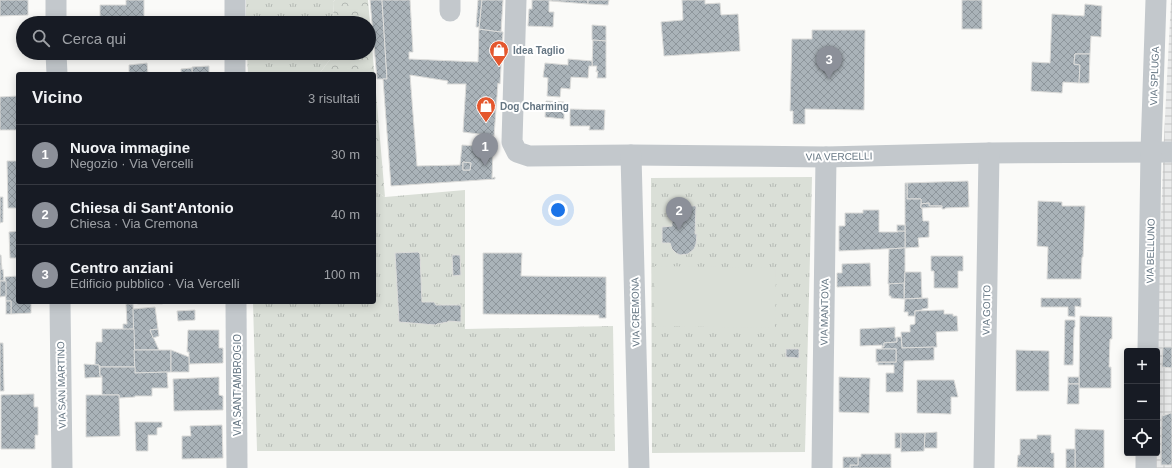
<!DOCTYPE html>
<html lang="it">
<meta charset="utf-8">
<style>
:root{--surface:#171b24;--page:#20242c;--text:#f1f3f6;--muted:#9ea1a6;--line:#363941;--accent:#8c9099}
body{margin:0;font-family:Arial,sans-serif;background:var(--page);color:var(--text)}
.controls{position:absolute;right:12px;bottom:12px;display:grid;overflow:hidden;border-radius:4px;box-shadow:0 2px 10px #0003}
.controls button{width:36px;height:36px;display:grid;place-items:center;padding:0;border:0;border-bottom:1px solid var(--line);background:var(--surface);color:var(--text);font:20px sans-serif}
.you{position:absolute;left:558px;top:210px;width:14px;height:14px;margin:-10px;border:3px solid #fff;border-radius:50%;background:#1a73e8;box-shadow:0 0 0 6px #1a73e833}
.badge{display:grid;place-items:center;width:26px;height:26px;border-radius:50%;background:var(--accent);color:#fff;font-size:13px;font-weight:700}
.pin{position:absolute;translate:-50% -33px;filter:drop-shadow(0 1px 2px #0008)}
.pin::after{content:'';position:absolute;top:21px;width:14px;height:12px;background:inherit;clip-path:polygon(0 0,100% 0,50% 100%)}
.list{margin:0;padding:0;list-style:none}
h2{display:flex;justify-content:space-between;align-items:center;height:52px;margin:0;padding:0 16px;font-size:17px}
h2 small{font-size:13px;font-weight:400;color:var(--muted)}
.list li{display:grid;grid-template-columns:26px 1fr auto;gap:12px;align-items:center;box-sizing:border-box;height:60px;padding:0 16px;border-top:1px solid var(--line)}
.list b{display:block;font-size:15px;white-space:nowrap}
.list p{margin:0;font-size:13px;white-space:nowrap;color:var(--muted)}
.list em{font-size:13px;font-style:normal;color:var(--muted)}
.icon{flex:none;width:22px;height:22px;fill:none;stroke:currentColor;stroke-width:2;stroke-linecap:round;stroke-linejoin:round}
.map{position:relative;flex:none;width:1172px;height:468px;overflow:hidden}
.search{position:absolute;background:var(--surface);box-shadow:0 2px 10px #0003;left:16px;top:16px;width:360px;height:44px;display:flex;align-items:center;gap:10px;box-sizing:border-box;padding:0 14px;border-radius:22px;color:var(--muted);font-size:15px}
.panel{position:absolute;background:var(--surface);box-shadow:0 2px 10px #0003;left:16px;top:72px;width:360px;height:232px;border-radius:4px}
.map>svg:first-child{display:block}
.industrial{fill:url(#industrial-grid)}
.grass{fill:url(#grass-tufts)}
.forest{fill:url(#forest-crowns)}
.pitch{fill:#dadfd7}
.building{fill:url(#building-cross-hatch);stroke:#dcdcda;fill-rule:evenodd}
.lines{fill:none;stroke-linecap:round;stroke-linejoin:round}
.minor{stroke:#c3c8cc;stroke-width:21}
.labels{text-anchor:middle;stroke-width:4;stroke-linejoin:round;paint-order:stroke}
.poi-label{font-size:10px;font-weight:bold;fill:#657683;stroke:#fff;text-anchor:start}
.street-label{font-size:10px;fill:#657683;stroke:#fff}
</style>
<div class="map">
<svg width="1172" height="468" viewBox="0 0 1172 468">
<defs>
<pattern id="industrial-grid" width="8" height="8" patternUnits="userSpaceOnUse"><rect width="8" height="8" fill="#e8e9e9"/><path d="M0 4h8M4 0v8" fill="none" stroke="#c0c1c2"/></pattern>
<pattern id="grass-tufts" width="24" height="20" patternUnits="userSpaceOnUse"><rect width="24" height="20" fill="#dadfd7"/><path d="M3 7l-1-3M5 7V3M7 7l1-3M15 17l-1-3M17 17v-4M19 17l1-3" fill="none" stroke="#b4b9b4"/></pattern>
<pattern id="forest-crowns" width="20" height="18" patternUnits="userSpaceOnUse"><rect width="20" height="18" fill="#dadfd7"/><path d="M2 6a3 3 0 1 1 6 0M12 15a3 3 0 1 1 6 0" fill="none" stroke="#b4b9b4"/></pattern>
<pattern id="building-cross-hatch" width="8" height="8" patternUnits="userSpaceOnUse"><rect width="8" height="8" fill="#aab3b9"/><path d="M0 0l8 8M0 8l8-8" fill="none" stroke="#8e969c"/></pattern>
</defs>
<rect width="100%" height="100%" fill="#fafaf8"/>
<polygon class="industrial" points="1171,0 1172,0 1172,468 1151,468 1152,453 1157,453 1157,351 1156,351 1164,137"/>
<g class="grass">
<polygon points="246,0 335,0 333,2 334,23 246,23"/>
<polygon points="247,53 335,53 319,74 248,74"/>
<polygon points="812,177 805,452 652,453 651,178"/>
<polygon points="374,190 385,197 465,190 465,329 613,326 615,451 257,451 253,302 374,302"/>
</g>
<polygon class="forest" points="335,0 368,0 385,197 374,190 374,74 319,74 335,53 369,53 369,23 334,23 333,2"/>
<polygon class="pitch" points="655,266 776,268 775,328 654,326"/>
<g class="building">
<polygon points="0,0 28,0 28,15 0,16"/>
<polygon points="126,0 144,0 144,22 146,23 100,23 100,5 126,5"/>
<polygon points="370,0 382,0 387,79 377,79"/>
<path d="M382 0H410L413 52H409V59L478 62 479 29 503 32 500 84 498 83 494 136 463 132 466 84H447L448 81 410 75 417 166 460 165 462 145 493 147 492 178 495 177V179L391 186 383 79H387ZM463 162 471 163 470 170H463Z"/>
<polygon points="478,0 482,0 479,27 476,27"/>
<polygon points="482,0 503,0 501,32 479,29"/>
<polygon points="532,0 551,0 551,1 549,1 549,12 554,12 553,27 528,26 529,9 532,9"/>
<polygon points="551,0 588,0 588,4 551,1"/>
<polygon points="588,0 609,0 608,5 588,4"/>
<polygon points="682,0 705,0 705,4 720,3 721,15 738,14 740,51 664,56 661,22 683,20"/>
<rect x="962" y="0" width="20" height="29"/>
<polygon points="1085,4 1102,6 1101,37 1091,36 1090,54 1075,54 1074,64 1080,65 1079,83 1063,82 1062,93 1031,91 1032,62 1050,63 1052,14 1084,16"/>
<polygon points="168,21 168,23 133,23 146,23 146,22"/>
<polygon points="592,25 606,26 606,41 592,40"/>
<polygon points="812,30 865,30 864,110 805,109 805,124 793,124 793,111 790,111 792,39 812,39"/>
<polygon points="593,40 606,41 606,78 597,78 598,71 596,72 597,66 592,66"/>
<polygon points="184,53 209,53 209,54 184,56"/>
<polygon points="1075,54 1090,54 1089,83 1079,83 1080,65 1074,64"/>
<polygon points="568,59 592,61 592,66 589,66 588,78 571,77 570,89 561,88 560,97 547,96 548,78 543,77 545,63 568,65"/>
<polygon points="147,63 148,74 129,74 129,65"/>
<polygon points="209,66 209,74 192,74 192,67"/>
<polygon points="192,68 192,74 181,74 181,69"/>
<polygon points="18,96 18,130 0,130 0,97"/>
<polygon points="546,101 564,102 564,119 545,117"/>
<polygon points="570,109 605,110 604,130 589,130 590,126 570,126"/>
<polygon points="7,161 18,161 18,208 8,208"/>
<polygon points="463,162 471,163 470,170 463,170"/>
<polygon points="968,181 969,207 945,208 945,209 942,209 942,206 929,206 929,203 921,204 921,199 907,199 907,183"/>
<polygon points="905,183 907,183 907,199 921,199 921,208 922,208 923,221 929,221 929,237 918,238 919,247 905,248"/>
<polygon points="0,197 3,197 3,222 0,223"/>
<polygon points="1038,201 1062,202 1062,206 1085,206 1083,257 1082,257 1081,279 1047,279 1048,247 1037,246"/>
<polygon points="929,203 929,206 942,206 942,207 921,208 921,204"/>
<polygon points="672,206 696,206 695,234 697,234 696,244 694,249 688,254 680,255 676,253 672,249 670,243 662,243 662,227 672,226"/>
<polygon points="863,210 879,210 879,232 898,232 897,231 905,231 905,248 839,251 839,226 845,226 845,213 863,213"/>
<rect x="897" y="225" width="8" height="6"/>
<polygon points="18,231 18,258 10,258 9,232"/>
<polygon points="903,248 905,248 905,284 888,284 889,249"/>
<polygon points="418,252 420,254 422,302 434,302 436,305 461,305 461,322 448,321 448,322 437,324 436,325 399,322 395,253"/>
<polygon points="483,253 522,253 521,276 606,277 606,318 599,318 599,315 483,314"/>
<polygon points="0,255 1,255 2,270 3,269 4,281 0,281"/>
<polygon points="452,255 460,255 461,275 453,276"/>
<polygon points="931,256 963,256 963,271 958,271 958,288 934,288 934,271 931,271"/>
<polygon points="870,263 871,286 837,287 837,273 842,273 842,264"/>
<polygon points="905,272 921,272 922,298 904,299"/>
<polygon points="18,276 18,302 31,302 31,313 11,314 11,301 6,301 5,277"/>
<polygon points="0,281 6,281 6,296 0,297"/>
<polygon points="904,283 904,299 891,298 891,296 889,296 889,284"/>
<polygon points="928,298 928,308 922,309 922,310 915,311 915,316 908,316 908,312 904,312 905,299"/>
<polygon points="1041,298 1081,298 1081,307 1075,306 1075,317 1068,316 1068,307 1041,307"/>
<rect x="6" y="301" width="5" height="13"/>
<rect x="138" y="302" width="24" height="2"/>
<polygon points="126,304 133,304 134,329 123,330 123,324 127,324"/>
<polygon points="155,307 158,329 150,330 159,350 134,350 133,309"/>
<polygon points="195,310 195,320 178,321 177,311"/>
<polygon points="944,310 944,314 953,314 953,316 957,316 958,331 936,332 937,347 902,348 901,332 910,332 910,325 915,324 915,311"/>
<polygon points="1080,316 1112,317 1112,339 1110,339 1109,367 1111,367 1111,388 1079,388"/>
<polygon points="1065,320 1075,320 1075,327 1074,328 1073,365 1064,365"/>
<polygon points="895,327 895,338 897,337 897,342 884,343 884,347 882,347 882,345 860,346 860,329"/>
<polygon points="102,329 134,329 135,367 100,367 99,365 95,365 96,342 102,342"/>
<polygon points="158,329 159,336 153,338 150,330"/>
<polygon points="188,330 219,330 219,348 223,348 223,363 189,364 189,365 189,352 187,352"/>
<polygon points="897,337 901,337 902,348 934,347 934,360 904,361 903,392 886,392 886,373 894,373 894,365 878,365 878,362 896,362 896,349 882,349 882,347 884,347 884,343 897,342"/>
<polygon points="0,343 3,343 4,391 0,391"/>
<polygon points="1163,347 1172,347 1172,368 1162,367"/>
<polygon points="786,349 799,349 799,358 786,357"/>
<rect x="876" y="349" width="20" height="13"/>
<polygon points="134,350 171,350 171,372 135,373"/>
<polygon points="171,350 189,357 189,372 171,372"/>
<polygon points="1016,350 1049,351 1049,391 1016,391"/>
<polygon points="84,364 99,365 100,376 102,376 102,377 85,378"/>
<polygon points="100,367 135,367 135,373 167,372 168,388 152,388 152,396 135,396 135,397 119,398 119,395 102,395 102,376 100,376"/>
<polygon points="219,377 219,395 223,396 223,410 174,411 173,379"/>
<polygon points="839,377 870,378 869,413 839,412"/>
<rect x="1068" y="377" width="11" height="7"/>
<polygon points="917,380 954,380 958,397 951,397 951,414 917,413"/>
<polygon points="1068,384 1079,384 1079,404 1067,404"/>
<polygon points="34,394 34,407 38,407 38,435 35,435 35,449 1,449 1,395"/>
<polygon points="86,395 119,395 120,436 86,437"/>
<polygon points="1171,413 1172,413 1172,465 1161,465 1162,416"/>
<polygon points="135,422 162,422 162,427 157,428 157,435 148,435 148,451 136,451"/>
<polygon points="222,425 223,458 182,459 182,436 191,436 190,426"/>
<polygon points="1075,429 1104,430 1104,468 1075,468"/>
<polygon points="937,432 937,448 924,448 925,433"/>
<rect x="895" y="433" width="6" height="15"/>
<polygon points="901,433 925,433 924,451 901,452"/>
<polygon points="1037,435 1051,435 1051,453 1054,453 1054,468 1017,467 1018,455 1020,455 1020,439 1037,439"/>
<rect x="1066" y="449" width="9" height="19"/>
<polygon points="861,454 891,454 891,468 850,468 850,465 858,465 858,457 861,457"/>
<polygon points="843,457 858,457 858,465 850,465 850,468 843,468"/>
</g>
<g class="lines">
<g class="minor">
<polyline points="56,0 56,23"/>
<polyline points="235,0 235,23"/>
<polyline points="450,0 450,11"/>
<polyline points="516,0 512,142 517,152 529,156 631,155 826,157 989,153 1172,152"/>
<polyline points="56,53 57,74"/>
<polyline points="235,53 235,74"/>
<polyline points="631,155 639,468"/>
<polyline points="60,302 62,468"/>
<polyline points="236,302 237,468"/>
<polyline points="1148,351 1151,151 1156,0"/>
<polyline points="822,468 826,157"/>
<polyline points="984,468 989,153"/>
<polyline points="1146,468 1146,453"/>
</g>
</g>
<defs>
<symbol id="shop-pin" viewBox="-11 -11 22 30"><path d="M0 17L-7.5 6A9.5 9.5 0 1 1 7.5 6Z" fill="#e4572e" stroke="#fff"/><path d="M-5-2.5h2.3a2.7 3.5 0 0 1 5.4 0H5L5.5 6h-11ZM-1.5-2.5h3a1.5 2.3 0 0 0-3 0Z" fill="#fff"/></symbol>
</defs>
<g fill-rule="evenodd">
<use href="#shop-pin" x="488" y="39" width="22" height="30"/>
<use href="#shop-pin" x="475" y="95" width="22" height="30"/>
</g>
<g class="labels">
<g class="poi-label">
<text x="513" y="54">Idea Taglio</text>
<text x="500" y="110">Dog Charming</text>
</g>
<g class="street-label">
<text transform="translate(1154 76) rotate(-88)" y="4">VIA SPLUGA</text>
<text transform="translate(839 156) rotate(-1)" y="4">VIA VERCELLI</text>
<text transform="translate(1150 251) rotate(-89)" y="4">VIA BELLUNO</text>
<text transform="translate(986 310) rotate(-89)" y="4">VIA GOITO</text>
<text transform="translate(635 312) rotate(-91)" y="4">VIA CREMONA</text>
<text transform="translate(824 312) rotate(-89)" y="4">VIA MANTOVA</text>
<text transform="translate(61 385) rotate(-91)" y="4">VIA SAN MARTINO</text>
<text transform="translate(237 385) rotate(-90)" y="4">VIA SANT'AMBROGIO</text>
</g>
</g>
</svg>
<div class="controls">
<button>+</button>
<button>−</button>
<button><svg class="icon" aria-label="locate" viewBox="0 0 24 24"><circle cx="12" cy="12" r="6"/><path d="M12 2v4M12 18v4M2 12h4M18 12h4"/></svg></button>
</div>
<div class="you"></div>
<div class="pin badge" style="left:485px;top:166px">1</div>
<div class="pin badge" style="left:679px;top:230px">2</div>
<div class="pin badge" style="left:829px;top:79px">3</div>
<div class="search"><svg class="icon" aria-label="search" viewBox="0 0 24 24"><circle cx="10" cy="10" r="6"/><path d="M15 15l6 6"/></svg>Cerca qui</div>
<section class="panel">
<h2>Vicino<small>3 risultati</small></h2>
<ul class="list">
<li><span class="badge">1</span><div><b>Nuova immagine</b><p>Negozio · Via Vercelli</p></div><em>30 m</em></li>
<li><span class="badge">2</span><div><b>Chiesa di Sant'Antonio</b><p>Chiesa · Via Cremona</p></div><em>40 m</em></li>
<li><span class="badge">3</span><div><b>Centro anziani</b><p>Edificio pubblico · Via Vercelli</p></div><em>100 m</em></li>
</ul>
</section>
</div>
